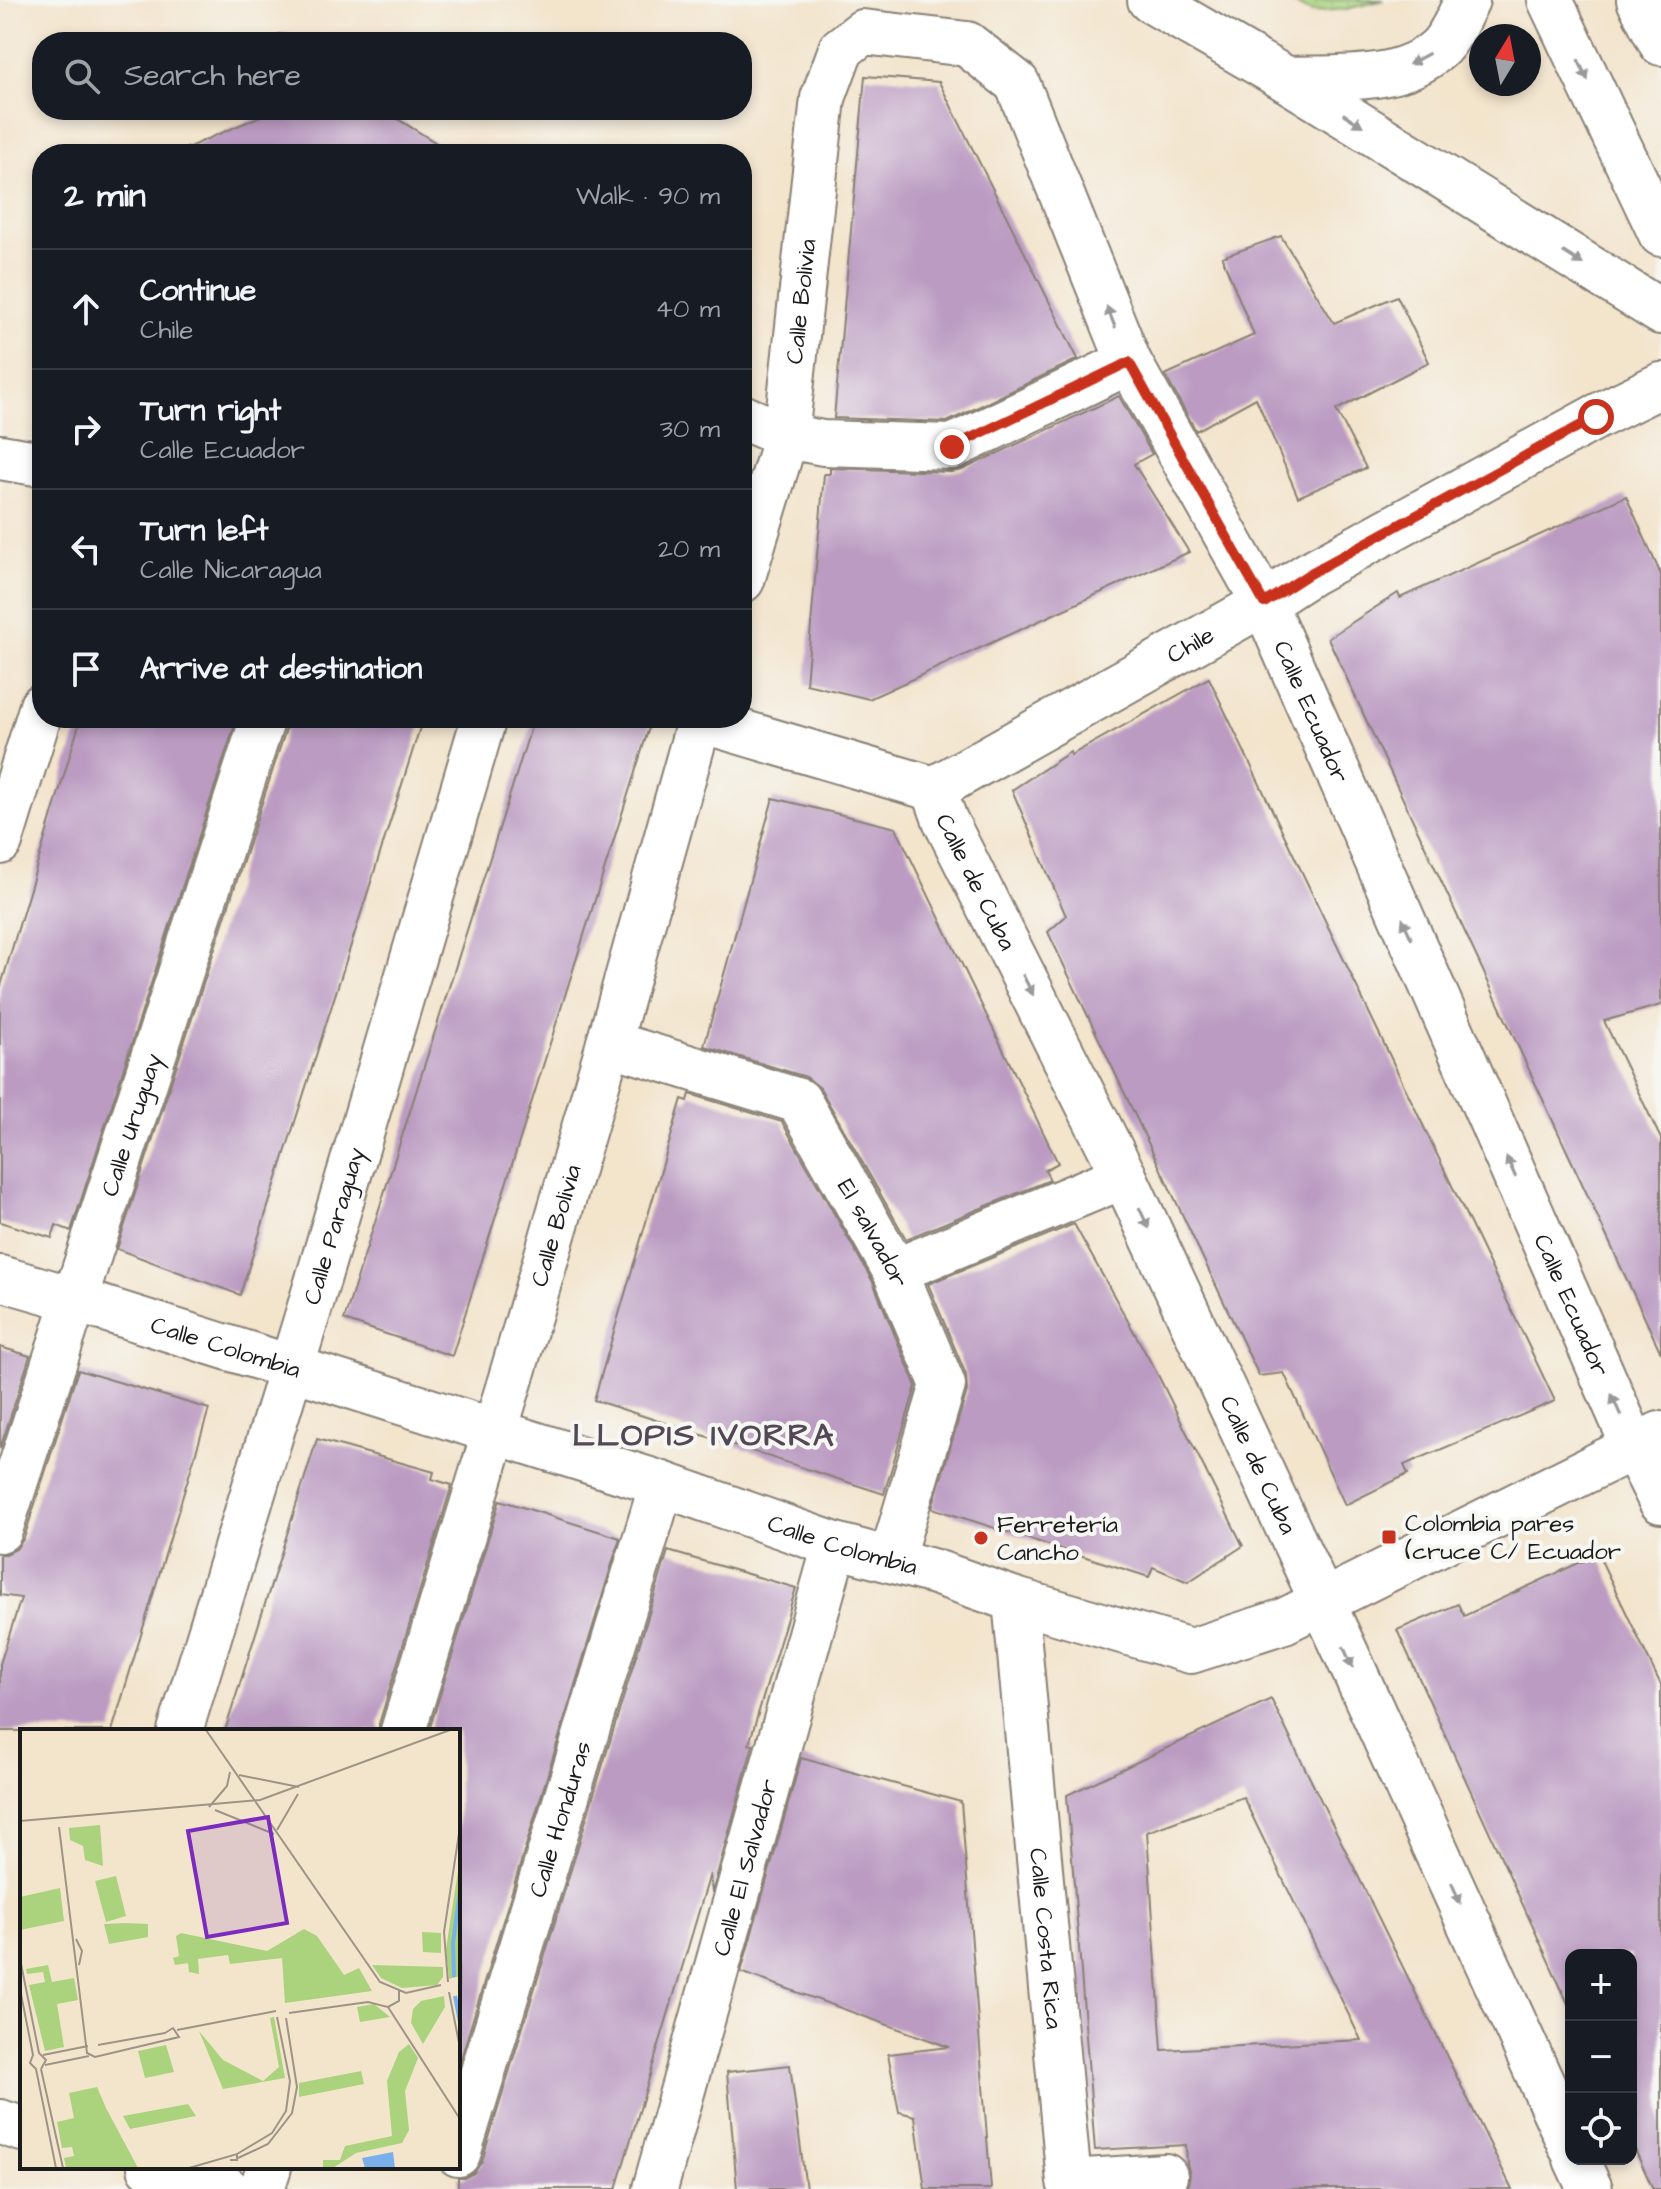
<!DOCTYPE html>
<meta charset="utf-8">
<style>
:root{--surface:#171b24;--page:#242831;--text:#f1f3f6;--muted:#9ea1a6;--line:#363941}
body{margin:0;font-family:"Architects Daughter",sans-serif;background:var(--page);color:var(--text)}
.controls{position:absolute;right:24px;bottom:24px;display:grid;overflow:hidden;border-radius:16px;box-shadow:0 4px 12px #0003}
.controls button{width:72px;height:72px;display:grid;place-items:center;padding:0;border:0;border-bottom:2px solid var(--line);background:var(--surface);color:var(--text);font:40px sans-serif}
.compass{position:absolute;left:1469px;top:24px;width:72px;height:72px;border-radius:50%;background:var(--surface);box-shadow:0 4px 12px #0003;rotate:10deg}
.stop{position:absolute;width:24px;height:24px;margin:-18px;border:6px solid #c8321e;border-radius:50%;background:#fff}
.stop.end{background:#c8321e;border-color:#fff;box-shadow:0 2px 8px #0008}
.list{margin:0;padding:0;list-style:none}
h2{display:flex;justify-content:space-between;align-items:center;height:104px;margin:0;padding:0 32px;font-size:34px}
h2 small{font-size:26px;font-weight:400;color:var(--muted)}
.list li{display:grid;grid-template-columns:52px 1fr auto;gap:24px;align-items:center;box-sizing:border-box;height:120px;padding:0 32px;border-top:2px solid var(--line)}
.list b{display:block;font-size:30px;white-space:nowrap}
.list p{margin:0;font-size:26px;white-space:nowrap;color:var(--muted)}
.list em{font-size:26px;font-style:normal;color:var(--muted)}
.icon{flex:none;width:44px;height:44px;fill:none;stroke:currentColor;stroke-width:2;stroke-linecap:round;stroke-linejoin:round}
.map{position:relative;flex:none;width:1661px;height:2189px;overflow:hidden}
.search{position:absolute;background:var(--surface);box-shadow:0 4px 12px #0003;left:32px;top:32px;width:720px;height:88px;display:flex;align-items:center;gap:20px;box-sizing:border-box;padding:0 28px;border-radius:32px;color:var(--muted);font-size:30px}
.panel{position:absolute;background:var(--surface);box-shadow:0 4px 12px #0003;left:32px;top:144px;width:720px;height:584px;border-radius:32px}
.map>svg:first-child{display:block}
.grass{fill:url(#grass-dots);stroke:#64784d;stroke-width:2}
.building{fill:#bb9bc2;fill-rule:evenodd}
.lines{fill:none;stroke-linecap:round;stroke-linejoin:round}
.street-casing{stroke:#888074;stroke-width:48}
.secondary-casing{stroke:#888074;stroke-width:48}
.primary-casing{stroke:#888074;stroke-width:48}
.street{stroke:#fff;stroke-width:44}
.secondary{stroke:#fff;stroke-width:44}
.primary{stroke:#fff;stroke-width:44}
.oneway{fill:#999}
.route{stroke:#c8321e;stroke-width:10}
.poi-dot{fill:#c8321e;stroke:#f6f6f2;stroke-width:3}
.labels{text-anchor:middle;stroke-width:8;stroke-linejoin:round;paint-order:stroke}
.street-label{font-size:24px;fill:#1c1c1c;stroke:#f6f6f2}
.poi-label{font-size:24px;fill:#1c1c1c;stroke:#f6f6f2;text-anchor:start}
.district-label{font-size:32px;font-weight:bold;letter-spacing:2px;fill:#544856;stroke:#f6f6f2}
.inset-river{fill:none;stroke:#7ab0e9;stroke-width:4}
.inset-road{fill:none;stroke:#9d9486;stroke-width:2}
.view{fill:#7b2cbf;fill-opacity:0.15;stroke:#7b2cbf;stroke-width:4}
.inset-edge{fill:none;stroke:#1c1c1c;stroke-width:4}
</style>
<div class="map">
<svg width="1661" height="2189" viewBox="0 0 1661 2189">
<defs>
<pattern id="grass-dots" width="8" height="8" patternUnits="userSpaceOnUse" patternTransform="scale(2)"><rect width="8" height="8" fill="#abd37e"/><path d="M2 2h.1M6 6h.1" fill="none" stroke="#93b56c" stroke-width="1.8" stroke-linecap="round"/></pattern>
</defs>
<rect width="100%" height="100%" fill="#f6f6f2"/>
<filter id="ink" filterUnits="userSpaceOnUse"><feTurbulence type="fractalNoise" baseFrequency=".0125" numOctaves="2"/><feDisplacementMap in="SourceGraphic" scale="16" xChannelSelector="R" yChannelSelector="G"/><feConvolveMatrix kernelMatrix="1 2 1 2 8 2 1 2 1" color-interpolation-filters="sRGB"/></filter>
<filter id="wash" filterUnits="userSpaceOnUse"><feTurbulence type="fractalNoise" baseFrequency=".006" numOctaves="4" result="noise"/><feDisplacementMap in="SourceGraphic" scale="32" xChannelSelector="R" yChannelSelector="G"/><feGaussianBlur stdDeviation="1.8" result="paint"/><feColorMatrix in="noise" values="0 0 0 0 0 0 0 0 0 0 0 0 0 0 0 0 0 1.4 0 .05"/><feComposite in="paint" operator="in"/></filter>
<g filter="url(#wash)">
<rect width="100%" height="100%" fill="#f3e4cc"/>
<polygon class="grass" points="1284,0 1384,0 1346,9 1312,12"/>
<g id="blocks">
<g class="building">
<polygon points="279,34 361,42 278,42"/>
<polygon points="865,76 939,82 1078,359 947,422 834,418"/>
<polygon points="271,110 399,110 393,116 454,154 173,154 270,112"/>
<polygon points="1281,236 1334,323 1397,296 1429,362 1336,410 1366,468 1298,497 1256,398 1196,431 1165,375 1254,335 1222,257"/>
<polygon points="1119,396 1152,454 1134,464 1189,552 869,699 806,684 824,474 830,474 830,468 951,472 962,470"/>
<polygon points="1626,496 1661,575 1661,1005 1604,1021 1661,1139 1661,1353 1328,638 1398,593 1400,598"/>
<polygon points="1209,678 1555,1401 1404,1465 1408,1474 1345,1505 1284,1373 1259,1376 1048,932 1066,916 1012,790 1070,752 1071,755"/>
<polygon points="81,718 237,718 71,1231 56,1225 52,1238 0,1222 0,989"/>
<polygon points="287,718 423,718 240,1295 117,1249 287,726"/>
<polygon points="534,718 652,718 452,1356 344,1320"/>
<polygon points="773,798 896,828 1058,1163 1045,1170 1050,1180 906,1239 820,1088 806,1077 704,1046"/>
<polygon points="690,1094 782,1122 873,1282 916,1386 884,1494 594,1400 682,1099 688,1101"/>
<polygon points="1074,1224 1159,1377 1243,1546 1188,1582 1153,1567 1149,1577 932,1508 967,1391 966,1375 928,1284"/>
<polygon points="0,1347 30,1356 0,1449"/>
<polygon points="78,1370 209,1409 112,1731 0,1731 0,1664 21,1598 0,1595 0,1554 6,1554 16,1549 24,1538"/>
<polygon points="317,1439 434,1472 432,1479 452,1485 379,1724 379,1731 225,1731"/>
<polygon points="500,1500 620,1538 458,2068 458,1731 429,1731"/>
<polygon points="668,1551 796,1588 749,1744 753,1745 712,1893 710,1874 616,2189 458,2189 458,2178 464,2178 474,2173 482,2161"/>
<polygon points="1598,1554 1661,1685 1661,2189 1653,2189 1631,2141 1631,1955 1571,1955 1571,2010 1397,1630 1458,1604 1464,1616"/>
<path d="M1271 1699 1512 2189H1187L1190 2175 1187 2164 1186 2145 1095 2150 1067 1795ZM1243 1797 1361 2040 1162 2050 1147 1832Z"/>
<polygon points="801,1758 961,1802 991,2189 925,2189 915,2116 899,2112 888,2054 949,2047 741,1972"/>
<polygon points="790,2065 806,2189 737,2189 727,2072"/>
</g>
</g>
</g>
<g filter="url(#ink)">
<use href="#blocks" fill-opacity="0" stroke="#888074" stroke-width="2"/>
<g class="lines">
<defs>
<g id="street">
<polyline points="742,417 786,436 823,443 952,447 1129,362"/>
<polyline points="0,457 42,464"/>
<path id="s1" d="M742 580 786 436 823 98 841 49 863 32 967 44 1017 83 1129 362 1264 603 1634 1447 1661 1501"/>
<path id="s2" d="M700 720 934 789 1264 603 1309 574 1596 417 1661 385"/>
<path id="s3" d="M934 789 945 820 1124 1176 1342 1644 1571 2147"/>
<polyline points="0,842 42,706"/>
<path id="s4" d="M609 1043 799 1101 895 1271 943 1385 891 1560"/>
<polyline points="895,1271 1124,1176"/>
<path id="s5" d="M0 1278 73 1299 662 1484 835 1545 935 1572 1015 1600 1191 1651 1284 1621 1660 1434"/>
<path id="s6" d="M0 1530 263 718"/>
<path id="s7" d="M1015 1600 1069 2182 1165 2176"/>
<path id="s8" d="M180 1731 309 1310 484 718"/>
<path id="s9" d="M403 1731 511 1378 609 1043 700 718"/>
<polyline points="0,2122 22,2129"/>
<path id="s10" d="M458 2154 662 1484"/>
<polyline points="1576,2159 1590,2189"/>
<polyline points="150,2167 227,2189"/>
<polyline points="262,2189 269,2167"/>
<path id="s11" d="M655 2189 835 1545"/>
</g>
<g id="secondary">
<polyline points="1150,0 1286,79 1661,312"/>
<path d="M1286 79C1335 77 1399 84 1438 49 1451 37 1459 16 1467 0"/>
</g>
<g id="primary">
<polyline points="1550,0 1661,234"/>
<polyline points="1639,0 1661,43"/>
</g>
</defs>
<use href="#street" class="street-casing"/>
<use href="#secondary" class="secondary-casing"/>
<use href="#primary" class="primary-casing"/>
<use href="#street" class="street"/>
<use href="#secondary" class="secondary"/>
<use href="#primary" class="primary"/>
</g>
<defs><path id="oneway-solid" d="M-6-.8H1V-3.2L6.5 0L1 3.2V.8H-6Z" transform="scale(2)"/></defs>
<g class="oneway">
<use href="#oneway-solid" transform="translate(1419 59) rotate(151)"/>
<use href="#oneway-solid" transform="translate(1583 70) rotate(65)"/>
<use href="#oneway-solid" transform="translate(1353 120) rotate(32)"/>
<use href="#oneway-solid" transform="translate(1573 258) rotate(32)"/>
<use href="#oneway-solid" transform="translate(1111 317) rotate(-112)"/>
<use href="#oneway-solid" transform="translate(1407 929) rotate(-114)"/>
<use href="#oneway-solid" transform="translate(1028 985) rotate(63)"/>
<use href="#oneway-solid" transform="translate(1511 1167) rotate(-114)"/>
<use href="#oneway-solid" transform="translate(1144 1218) rotate(65)"/>
<use href="#oneway-solid" transform="translate(1616 1405) rotate(-114)"/>
<use href="#oneway-solid" transform="translate(1348 1657) rotate(66)"/>
<use href="#oneway-solid" transform="translate(1456 1893) rotate(66)"/>
</g>
</g>
<g class="lines" filter="url(#ink)">
<polyline class="route" points="952,447 1129,362 1264,603 1309,574 1596,417"/>
</g>
<g class="poi-dot">
<rect x="1381" y="1529" width="16" height="16" rx="4"/>
<circle cx="981" cy="1538" r="8"/>
</g>
<g class="labels">
<g class="street-label">
<text dy="8" stroke="none"><textPath href="#s1" startOffset="286">Calle Bolivia</textPath></text>
<text dy="8" stroke="none"><textPath href="#s2" startOffset="538">Chile</textPath></text>
<text dy="8" stroke="none"><textPath href="#s1" startOffset="1434">Calle Ecuador</textPath></text>
<text dy="8" stroke="none"><textPath href="#s3" startOffset="102">Calle de Cuba</textPath></text>
<text dy="8" stroke="none"><textPath href="#s6" startOffset="426">Calle Uruguay</textPath></text>
<text dy="8" stroke="none"><textPath href="#s8" startOffset="528">Calle Paraguay</textPath></text>
<text dy="8" stroke="none"><textPath href="#s9" startOffset="528">Calle Bolivia</textPath></text>
<text dy="8" stroke="none"><textPath href="#s4" startOffset="350">El salvador</textPath></text>
<text dy="8" stroke="none"><textPath href="#s1" startOffset="2082">Calle Ecuador</textPath></text>
<text dy="8" stroke="none"><textPath href="#s5" startOffset="236">Calle Colombia</textPath></text>
<text dy="8" stroke="none"><textPath href="#s3" startOffset="750">Calle de Cuba</textPath></text>
<text dy="8" stroke="none"><textPath href="#s5" startOffset="884">Calle Colombia</textPath></text>
<text dy="8" stroke="none"><textPath href="#s10" startOffset="350">Calle Honduras</textPath></text>
<text dy="8" stroke="none"><textPath href="#s11" startOffset="334">Calle El Salvador</textPath></text>
<text dy="8" stroke="none"><textPath href="#s7" startOffset="340">Calle Costa Rica</textPath></text>
</g>
<g class="poi-label">
<text x="1405" y="1531">Colombia pares<tspan x="1405" dy="28">(cruce C/ Ecuador</tspan></text>
<text x="997" y="1532">Ferretería<tspan x="997" dy="28">Cancho</tspan></text>
</g>
<g class="district-label">
<text x="704" y="1445">LLOPIS IVORRA</text>
</g>
</g>
<g transform="translate(20 1729)">
<rect width="440" height="440" fill="#f3e4cc"/>
<path d="M440 129V247L429 250 426 220ZM28 236 32 253 54 249 58 271 37 275 44 318 25 322 9 256 25 253 23 243 7 245 6 240ZM352 236 423 238V248L417 256 382 259 361 249ZM424 267 425 278 403 315 391 294 393 280 401 272ZM254 288 265 349 203 360 179 302 203 331 243 352 259 338 250 289ZM389 315 398 329 385 362 389 401 382 414 336 424 313 439H303V431H320L325 417 372 407 367 352 379 323ZM146 316 154 343 125 349 118 322ZM77 358 86 379 118 439H46L44 429 54 427 52 418 42 419 37 393 54 389 49 364Z" fill="#abd37e"/>
<path d="M80 96 83 137 65 131 63 117 50 111 49 99ZM105 194 128 195V208L89 215 84 195ZM284 200 297 207 324 246 339 239 352 262 265 274 262 229 210 235 208 226 178 230 179 245 169 243 168 234 155 236 153 229 159 227 156 207 161 204 247 222ZM402 203 421 204V224L403 223ZM354 275 370 288 340 293 337 278ZM341 342 344 355 279 368V354ZM168 375 176 387 110 400 103 387Z" fill="#abd37e"/>
<path d="M96 147 106 187 86 193 75 152ZM40 159 44 192 0 201V168Z" fill="#abd37e"/>
<path d="M373 423 375 439H345L342 429Z" fill="#7ab0e9"/>
<path class="inset-river" d="M434 248 433 214 440 162M435 267 440 293"/>
<path class="inset-road" d="M186 1 360 253 386 264 421 256M219 46 279 58M189 78 207 57 210 43M195 81 254 105M0 92 240 71 430 1M39 98 67 324 75 328 159 308 153 299 145 304M257 101 278 65M56 210 62 222 59 236M0 230 19 324 26 331 21 340M428 253 424 203 440 98M0 260 13 326 10 334 16 340 36 439M429 263 440 319M368 278 379 272V260M269 284 348 273 368 278 440 390M157 301 256 282M78 316 145 304M23 326 68 317M25 336 69 327M21 340 43 439M217 425 252 404 266 382 270 352 257 288M218 429 248 415 272 384 277 358 266 289M169 439 217 425V431H210"/>
<path class="view" d="M248 88 267 194 187 208 168 102Z"/>
<rect width="440" height="440" class="inset-edge"/>
</g>
</svg>
<div class="controls">
<button>+</button>
<button>−</button>
<button><svg class="icon" aria-label="locate" viewBox="0 0 24 24"><circle cx="12" cy="12" r="6"/><path d="M12 2v4M12 18v4M2 12h4M18 12h4"/></svg></button>
</div>
<svg class="compass" viewBox="-18 -18 36 36"><path d="M0-13l5 13h-10z" fill="#e53935"/><path d="M0 13l5-13h-10z" fill="#9ea1a6"/></svg>
<div class="stop" style="left:1596px;top:417px"></div>
<div class="stop end" style="left:952px;top:447px"></div>
<div class="search"><svg class="icon" aria-label="search" viewBox="0 0 24 24"><circle cx="10" cy="10" r="6"/><path d="M15 15l6 6"/></svg>Search here</div>
<section class="panel">
<h2>2 min<small>Walk · 90 m</small></h2>
<ul class="list">
<li><svg class="icon" aria-label="ahead" viewBox="0 0 24 24"><path d="M12 20V5M6 11l6-6 6 6"/></svg><div><b>Continue</b><p>Chile</p></div><em>40 m</em></li>
<li><svg class="icon" aria-label="right" viewBox="0 0 24 24"><path d="M7 20v-9h11M14 6l5 5-5 5"/></svg><div><b>Turn right</b><p>Calle Ecuador</p></div><em>30 m</em></li>
<li><svg class="icon" aria-label="left" viewBox="0 0 24 24"><path d="M17 20v-9H6M10 6l-5 5 5 5"/></svg><div><b>Turn left</b><p>Calle Nicaragua</p></div><em>20 m</em></li>
<li><svg class="icon" aria-label="arrive" viewBox="0 0 24 24"><path d="M6 21V4h12l-3 4 3 4H6"/></svg><div><b>Arrive at destination</b></div></li>
</ul>
</section>
</div>
